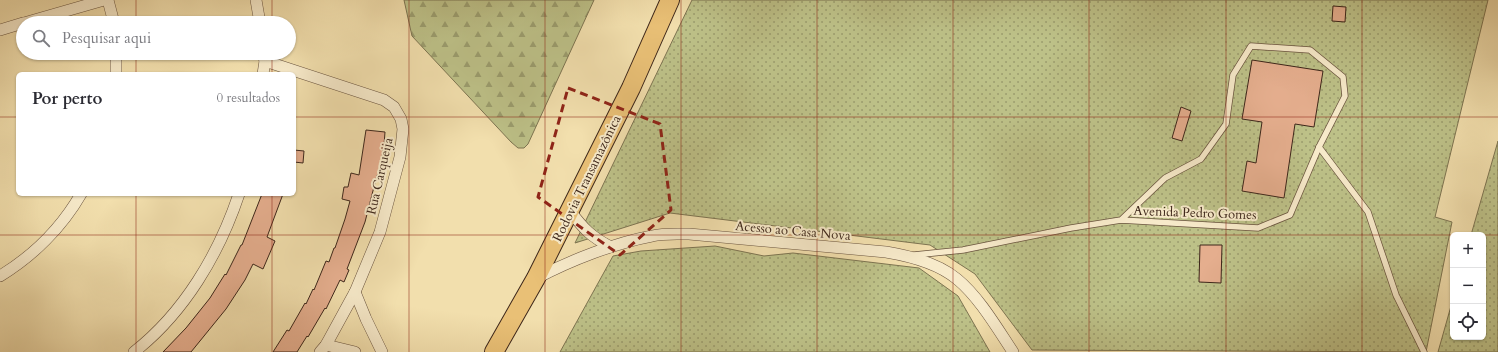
<!DOCTYPE html>
<html lang="pt">
<meta charset="utf-8">
<style>
:root{--surface:#fff;--page:#f7f7f7;--text:#2b2b33;--muted:#7c7c81;--line:#e1e1e2}
body{margin:0;font-family:Cardo,serif;background:var(--page);color:var(--text)}
.controls{position:absolute;right:12px;bottom:12px;display:grid;overflow:hidden;border-radius:6px;box-shadow:0 1px 3px #0004}
.controls button{width:36px;height:36px;display:grid;place-items:center;padding:0;border:0;border-bottom:1px solid var(--line);background:var(--surface);color:var(--text);font:20px sans-serif}
.list{margin:0;padding:0;list-style:none}
h2{display:flex;justify-content:space-between;align-items:center;height:52px;margin:0;padding:0 16px;font-size:17px}
h2 small{font-size:13px;font-weight:400;color:var(--muted)}
.icon{flex:none;width:22px;height:22px;fill:none;stroke:currentColor;stroke-width:2;stroke-linecap:round;stroke-linejoin:round}
.map{position:relative;flex:none;width:1498px;height:352px;overflow:hidden}
.search{position:absolute;background:var(--surface);box-shadow:0 1px 3px #0004;left:16px;top:16px;width:280px;height:44px;display:flex;align-items:center;gap:10px;box-sizing:border-box;padding:0 14px;border-radius:22px;color:var(--muted);font-size:15px}
.panel{position:absolute;background:var(--surface);box-shadow:0 1px 3px #0004;left:16px;top:72px;width:280px;height:124px;border-radius:6px}
.map>svg:first-child{display:block}
.grass{fill:url(#grass-dots);stroke:#7d7451}
.forest{fill:url(#forest-firs);stroke:#7d7451}
.building{fill:#e5ae8e;stroke:#3d261a}
.lines{fill:none;stroke-linecap:round;stroke-linejoin:round}
.service-casing{stroke:#6a543f;stroke-width:7}
.minor-casing{stroke:#6a543f;stroke-width:12}
.trunk-casing{stroke:#3d261a;stroke-width:20}
.service{stroke:#f7eaca;stroke-width:5.5}
.minor{stroke:#f7eaca;stroke-width:11}
.trunk{stroke:#e9c076;stroke-width:18}
.marked{fill:none;stroke:#8f2418;stroke-width:3;stroke-dasharray:8 5;stroke-linejoin:round}
.grid{fill:none;stroke:#8f2418;stroke-width:1;stroke-opacity:0.55}
.labels{text-anchor:middle;stroke-width:4;stroke-linejoin:round;paint-order:stroke}
.street-label{font-size:13px;fill:#3d261a;stroke:#f7eaca}
</style>
<div class="map">
<svg width="1498" height="352" viewBox="0 0 1498 352">
<defs>
<pattern id="grass-dots" width="8" height="8" patternUnits="userSpaceOnUse"><rect width="8" height="8" fill="#bdc188"/><path d="M2 2h.1M6 6h.1" fill="none" stroke="#9b9d6e" stroke-width="1.8" stroke-linecap="round"/></pattern>
<pattern id="forest-firs" width="22" height="20" patternUnits="userSpaceOnUse"><rect width="22" height="20" fill="#bdc188"/><path d="M5 1l3.5 6h-7zM16 11l3.5 6h-7z" fill="#9b9d6e"/></pattern>
</defs>
<rect width="100%" height="100%" fill="#f2dfad"/>
<filter id="stains"><feTurbulence type="fractalNoise" baseFrequency=".005" numOctaves="4"/><feColorMatrix values="0 0 0 0 .2 0 0 0 0 .09 0 0 0 0 .02 0 0 0 .5 -.17"/></filter>
<radialGradient id="worn" r=".72"><stop offset=".6" stop-color="#630" stop-opacity="0"/><stop offset="1" stop-color="#630" stop-opacity=".3"/></radialGradient>
<g class="grass">
<polygon points="692,0 1488,0 1435,217 1452,222 1426,352 1032,350 975,274 930,245 670,213 575,243"/>
<polygon points="1498,141 1498,352 1438,352 1453,299 1453,337 1483,337 1483,235 1471,235"/>
<polygon points="715,246 764,256 793,253 919,268 958,296 990,352 560,352 613,256 641,251"/>
</g>
<polygon class="forest" points="404,0 594,0 528,144 524,148 518,148 511,142 412,36"/>
<g class="building">
<polygon points="1333,6 1346,7 1345,22 1332,21"/>
<polygon points="1252,60 1323,71 1314,127 1295,124 1284,198 1242,191 1247,161 1256,163 1262,122 1242,119"/>
<polygon points="1181,107 1191,111 1182,141 1172,138"/>
<polygon points="366,130 385,132 384,145 379,175 377,175 365,222 347,269 349,270 344,282 340,280 326,309 325,308 308,337 307,336 297,352 273,352 287,330 289,331 305,303 306,304 313,289 314,290 326,261 329,262 334,248 335,248 345,219 350,201 342,199 344,187 348,187 351,173 359,175"/>
<polygon points="294,150 304,151 303,163 294,162"/>
<polygon points="262,194 283,194 267,237 275,241 263,269 253,264 245,280 226,309 191,352 163,352 186,328 210,298 225,274 226,275 241,245 242,245"/>
<polygon points="1200,245 1222,245 1221,283 1199,282"/>
</g>
<g class="lines">
<defs>
<g id="service">
<polyline points="1319,147 1368,212 1396,295 1424,352"/>
<polyline points="914,255 963,250 1071,228 1121,220 1258,228 1290,215 1319,147 1345,96 1343,77 1310,50 1251,46 1233,75 1226,124 1201,159 1165,178 1121,220"/>
</g>
<g id="minor">
<polyline points="108,0 114,23"/>
<polyline points="256,0 260,23"/>
<polyline points="24,23 104,0"/>
<polyline points="0,30 23,23"/>
<polyline points="265,61 384,100 394,107 401,119 403,129 400,157 380,232 355,292 326,345 320,352"/>
<polyline points="116,74 116,53"/>
<polyline points="263,74 265,61 263,53"/>
<path d="M570 211C583 228 591 237 611 247"/>
<path d="M0 276C33 256 62 227 81 194"/>
<path d="M537 278C571 260 615 243 652 236 664 233 677 234 689 234L886 252C910 256 938 263 957 279 979 297 997 328 1013 352"/>
<polyline points="355,292 366,319 382,352"/>
<polyline points="326,345 355,352"/>
<path d="M134 352C184 313 219 254 239 194"/>
</g>
<polyline id="trunk" points="494,352 536,278 631,88 670,0"/>
</defs>
<use href="#service" class="service-casing"/>
<use href="#minor" class="minor-casing"/>
<use href="#trunk" class="trunk-casing"/>
<use href="#service" class="service"/>
<use href="#minor" class="minor"/>
<use href="#trunk" class="trunk"/>
</g>
<path class="marked" d="M568 88 660 124 671 210 620 255 538 197Z"/>
<path class="grid" d="M136 0V23M272 0V23M409 0V352M545 0V352M681 0V352M817 0V352M953 0V352M1089 0V352M1226 0V352M1362 0V352M136 53V74M272 53V74M0 117H18M294 117H1498M136 194V352M272 194V352M0 235H1498"/>
<g class="labels">
<g class="street-label">
<text transform="translate(379 176) rotate(-77)" y="5">Rua Carqueija</text>
<text transform="translate(586 178) rotate(-64)" y="5">Rodovia Transamazônica</text>
<text transform="translate(1195 212) rotate(2)" y="5">Avenida Pedro Gomes</text>
<text transform="translate(793 230) rotate(5)" y="5">Acesso ao Casa Nova</text>
</g>
</g>
<rect width="100%" height="100%" filter="url(#stains)"/>
<rect width="100%" height="100%" fill="url(#worn)"/>
</svg>
<div class="controls">
<button>+</button>
<button>−</button>
<button><svg class="icon" aria-label="locate" viewBox="0 0 24 24"><circle cx="12" cy="12" r="6"/><path d="M12 2v4M12 18v4M2 12h4M18 12h4"/></svg></button>
</div>
<div class="search"><svg class="icon" aria-label="search" viewBox="0 0 24 24"><circle cx="10" cy="10" r="6"/><path d="M15 15l6 6"/></svg>Pesquisar aqui</div>
<section class="panel">
<h2>Por perto<small>0 resultados</small></h2>
<ul class="list">
</ul>
</section>
</div>
